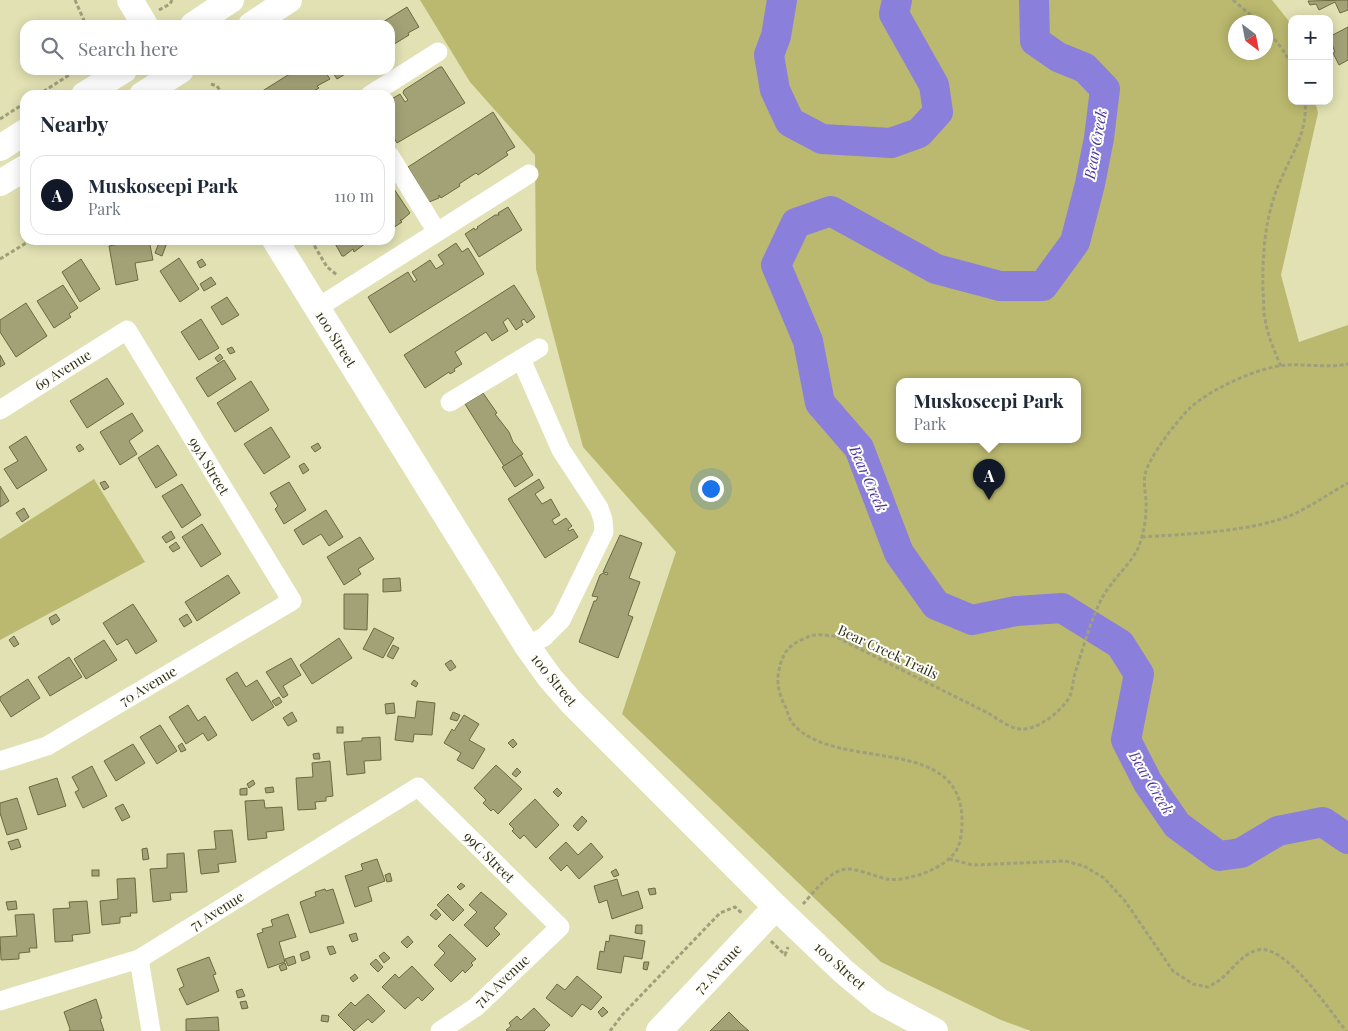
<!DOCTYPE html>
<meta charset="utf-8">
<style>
:root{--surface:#fff;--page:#f2f2f3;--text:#1f2937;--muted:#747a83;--line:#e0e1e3;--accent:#111827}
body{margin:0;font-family:"Playfair Display",serif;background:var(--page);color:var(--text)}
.controls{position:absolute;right:15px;top:15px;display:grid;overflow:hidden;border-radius:10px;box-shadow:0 2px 12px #0003}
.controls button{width:45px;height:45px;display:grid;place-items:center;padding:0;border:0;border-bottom:1px solid var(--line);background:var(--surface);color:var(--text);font:25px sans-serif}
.compass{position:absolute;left:1228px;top:15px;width:45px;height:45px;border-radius:50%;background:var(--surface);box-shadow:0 2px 12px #0003;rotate:148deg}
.you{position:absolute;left:710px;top:488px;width:18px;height:18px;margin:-12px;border:4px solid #fff;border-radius:50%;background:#1a73e8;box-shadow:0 0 0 8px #1a73e833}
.badge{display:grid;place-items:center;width:32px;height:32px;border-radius:50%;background:var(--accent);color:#fff;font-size:16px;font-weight:700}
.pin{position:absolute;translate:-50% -41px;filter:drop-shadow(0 1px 2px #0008)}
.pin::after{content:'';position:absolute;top:26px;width:18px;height:15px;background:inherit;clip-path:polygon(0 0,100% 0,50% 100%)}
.popup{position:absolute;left:896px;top:378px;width:185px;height:65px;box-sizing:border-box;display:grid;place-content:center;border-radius:10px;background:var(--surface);filter:drop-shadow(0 1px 4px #0005);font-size:16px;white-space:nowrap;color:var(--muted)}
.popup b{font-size:19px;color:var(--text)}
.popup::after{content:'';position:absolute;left:50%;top:100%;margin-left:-10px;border:10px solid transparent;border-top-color:var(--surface)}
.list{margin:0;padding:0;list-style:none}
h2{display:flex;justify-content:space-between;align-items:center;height:65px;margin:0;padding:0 20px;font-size:21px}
h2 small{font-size:16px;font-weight:400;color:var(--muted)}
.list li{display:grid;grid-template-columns:32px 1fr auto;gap:15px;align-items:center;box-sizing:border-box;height:80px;margin:0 10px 10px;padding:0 10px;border:1px solid var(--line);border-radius:15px}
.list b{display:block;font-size:19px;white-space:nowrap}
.list p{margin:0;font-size:16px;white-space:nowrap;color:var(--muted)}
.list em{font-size:16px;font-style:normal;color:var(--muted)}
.icon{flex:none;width:28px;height:28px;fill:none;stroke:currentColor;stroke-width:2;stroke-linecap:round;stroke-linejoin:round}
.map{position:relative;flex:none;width:1348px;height:1031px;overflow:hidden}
.search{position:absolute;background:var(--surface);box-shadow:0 2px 12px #0003;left:20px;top:20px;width:375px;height:55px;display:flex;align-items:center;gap:12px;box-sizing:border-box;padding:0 18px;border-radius:15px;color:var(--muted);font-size:19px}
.panel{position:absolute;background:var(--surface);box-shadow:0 2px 12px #0003;left:20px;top:90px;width:375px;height:155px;border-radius:15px}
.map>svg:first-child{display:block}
.green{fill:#bbb96f;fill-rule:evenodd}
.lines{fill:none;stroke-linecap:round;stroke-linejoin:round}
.river{stroke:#8a7fdb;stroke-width:30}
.building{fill:#a3a276;stroke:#6b6a40}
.path{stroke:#9f9f7b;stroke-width:3;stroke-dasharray:4 2.5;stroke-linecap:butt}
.street{stroke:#fff;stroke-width:19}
.secondary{stroke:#fff;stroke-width:26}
.labels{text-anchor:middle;stroke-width:4;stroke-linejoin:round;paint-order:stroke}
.street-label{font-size:14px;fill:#31301e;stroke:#fffffa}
.water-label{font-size:15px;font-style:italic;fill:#4c34a0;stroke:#fffffa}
</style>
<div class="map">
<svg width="1348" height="1031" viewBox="0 0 1348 1031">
<rect width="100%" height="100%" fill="#e1e1b3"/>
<g class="green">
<path d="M420 0H1272L1292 25V101H1315L1318 113 1281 275 1299 342 1348 325V1031H1031L1001 1020 881 962 622 714 676 552 583 447 536 269 535 155 470 82ZM1236 22H1266V52H1236ZM900 381H1078V439H900Z"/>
<polygon points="94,479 145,562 0,640 0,539"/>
</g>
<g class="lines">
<g class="river">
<polyline points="782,0 776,36 769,55 775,90 790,122 822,139 891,143 919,133 938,112 934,85 894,14 897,0"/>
<polyline points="1034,0 1035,41 1058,57 1085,68 1105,89 1099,138 1090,184 1075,242 1043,286 1000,286 936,269 831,211 796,223 776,265 808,341 820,403 859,448 899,553 936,605 972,620 1016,611 1062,608 1120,644 1139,674 1126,740 1148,783 1177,825 1219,856 1241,853 1278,831 1323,822 1348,839"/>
</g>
</g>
<g class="building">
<polygon points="1348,0 1348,10 1340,13 1335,2 1319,10 1316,4 1310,5 1308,1"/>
<polygon points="407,7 419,27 408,33 409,35 391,46 390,25 378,25"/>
<polygon points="1348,27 1348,60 1339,65 1333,53 1335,52 1329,37"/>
<polygon points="440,67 442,67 465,103 397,143 390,131 390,100 400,94 405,102 408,100 403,93 404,90"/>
<polygon points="296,70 324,70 330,79 317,86 319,88 307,95 256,95"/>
<polygon points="331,70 347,70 345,71 347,73 337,79"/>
<polygon points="493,112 515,147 506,152 508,155 478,175 476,173 459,184 460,186 441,198 439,195 439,198 429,202 408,167"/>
<polygon points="390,183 410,213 402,220 400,220 402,222 390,230"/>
<polygon points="508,207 522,230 479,257 465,234 474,228 475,230 478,228 477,227 495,215 499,215 498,213"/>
<polygon points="126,240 149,240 153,260 135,263 138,280 116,285 109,246 127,242"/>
<polygon points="160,240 168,240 162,256 155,253"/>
<polygon points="333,240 370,240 354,252 353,249 344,256 342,256"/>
<polygon points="456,243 462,252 468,248 484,274 390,333 368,297 408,272 414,282 417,280 412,272 430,260 436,269 444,264 438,255"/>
<polygon points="179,258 199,289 180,302 160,271"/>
<polygon points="81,259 100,289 80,302 62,272"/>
<polygon points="202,259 206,265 200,268 197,262"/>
<polygon points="211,277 216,284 204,291 200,284"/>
<polygon points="63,285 78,308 69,314 71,317 54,328 37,301"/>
<polygon points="514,285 535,317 527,323 524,319 521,321 523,325 516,330 508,318 503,322 508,331 492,341 486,332 455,352 462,364 454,369 455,371 450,374 449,372 425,388 404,355"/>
<polygon points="227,297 239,315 222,325 211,307"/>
<polygon points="26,303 47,336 16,357 0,332 0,320"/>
<polygon points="201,319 219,348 199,360 181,332"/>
<polygon points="232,347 235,352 230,354 227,349"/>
<polygon points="220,354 223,358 218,362 215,358"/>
<polygon points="0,355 5,364 0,367"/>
<polygon points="224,360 236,379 208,397 196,378"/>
<polygon points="107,378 124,404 87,428 70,401"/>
<polygon points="251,381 269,410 235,432 217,403"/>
<polygon points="483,393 497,413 495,414 509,432 513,442 523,454 504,466 465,404"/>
<polygon points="132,413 143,431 129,441 137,454 120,465 100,432"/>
<polygon points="271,427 290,457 264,474 244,444"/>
<polygon points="26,436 47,470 17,489 4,469 18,461 9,447"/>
<polygon points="318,443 321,448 315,452 311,447"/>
<polygon points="80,444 84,449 79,452 76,447"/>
<polygon points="158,445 177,475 156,488 138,458"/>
<polygon points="521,455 533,475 515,487 502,467"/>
<polygon points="304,463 309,470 303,474 299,466"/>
<polygon points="539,479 544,488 535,494 542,504 551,499 560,515 552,520 555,525 566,518 572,526 568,529 569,531 573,529 578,537 545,558 508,499"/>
<polygon points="105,481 109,487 104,490 100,483"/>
<polygon points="289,482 306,510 284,524 275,509 278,506 270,493"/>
<polygon points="182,484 201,515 182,528 162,496"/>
<polygon points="0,486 9,501 0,507"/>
<polygon points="24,508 29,517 22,522 16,513"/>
<polygon points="326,510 343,537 329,546 321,534 303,545 294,530"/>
<polygon points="202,524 221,554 201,567 182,537"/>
<polygon points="171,531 175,538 166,543 162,537"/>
<polygon points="620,535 642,543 629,578 640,582 628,615 633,617 618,658 579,642 594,601 596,601 598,597 592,596 600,575 603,573 607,575 608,573 603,572"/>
<polygon points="360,537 374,559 358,569 361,574 344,585 327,557"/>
<polygon points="176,542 180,548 173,552 169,547"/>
<polygon points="228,575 240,593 197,621 185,602"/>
<polygon points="400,578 401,591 383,592 383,579"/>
<polygon points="344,594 368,594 367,630 344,629"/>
<polygon points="133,604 157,641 136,654 127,639 117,645 103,623"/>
<polygon points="56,614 60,620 52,625 49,618"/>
<polygon points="187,614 192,622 184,627 179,619"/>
<polygon points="374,628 394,638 383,658 363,649"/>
<polygon points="14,636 19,644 14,647 9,640"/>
<polygon points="339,638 352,658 312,684 300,665"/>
<polygon points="104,640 117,660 86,679 74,659"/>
<polygon points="393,645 399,648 393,659 387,656"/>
<polygon points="69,657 82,677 50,696 38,677"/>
<polygon points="291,658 301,675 283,686 288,695 283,698 266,672"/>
<polygon points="451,660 456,667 450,671 445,664"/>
<polygon points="237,672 246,687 257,680 274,707 252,721 226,679"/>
<polygon points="28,679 40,698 11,717 0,700 0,697"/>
<polygon points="414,680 418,683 416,687 411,684"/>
<polygon points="279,697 282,702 276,706 272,701"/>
<polygon points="417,701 435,703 432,735 414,734 413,742 395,740 398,716 415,718"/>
<polygon points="394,703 395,713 386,714 385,704"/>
<polygon points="188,705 198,721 205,716 217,735 208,741 203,733 186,744 169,717"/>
<polygon points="292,712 297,721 288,726 283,718"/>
<polygon points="453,712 460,715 457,721 450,719"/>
<polygon points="464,715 479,724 469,740 485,749 473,769 457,760 461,753 444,743 452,729 454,731"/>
<polygon points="160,725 177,751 157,764 140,737"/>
<rect x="337" y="727" width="6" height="6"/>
<polygon points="380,737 381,760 364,761 365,773 347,775 344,742 362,741 362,738"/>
<polygon points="513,739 517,744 513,748 508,743"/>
<polygon points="182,743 186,750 181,752 178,746"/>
<polygon points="133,744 145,763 116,781 104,761"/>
<polygon points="319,753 320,759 314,759 313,754"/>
<polygon points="330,761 333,796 326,797 326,801 315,802 316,809 298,810 296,778 313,777 312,763"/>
<polygon points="496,765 522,789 498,814 493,809 491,811 483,803 486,800 474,788"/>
<polygon points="92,766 107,796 83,808 75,792 79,790 72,777"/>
<polygon points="517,768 521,772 516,777 512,774"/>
<polygon points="57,778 66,806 38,815 29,787"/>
<polygon points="253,780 255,784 249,788 247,784"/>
<polygon points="273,787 274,792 266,793 265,788"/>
<polygon points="247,788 247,795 240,795 240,789"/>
<polygon points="557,788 562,793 558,797 553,792"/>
<polygon points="17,798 27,829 7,835 0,813 0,803"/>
<polygon points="535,799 559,825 536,848 524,835 520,839 512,831 514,829 509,824"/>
<polygon points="264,800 265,808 282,807 284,830 266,832 267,838 248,840 245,801"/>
<polygon points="123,804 130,817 122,821 115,808"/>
<polygon points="582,816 587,821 578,831 573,826"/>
<polygon points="232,830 236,862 218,864 219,872 201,874 198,850 216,849 214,831"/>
<polygon points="18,839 21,847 11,850 8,842"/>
<polygon points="566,842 578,855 591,843 603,857 579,879 567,865 561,871 549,858"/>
<polygon points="147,848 149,859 143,860 142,849"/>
<polygon points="184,853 187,892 170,893 171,900 153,902 150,869 167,868 167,854"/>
<polygon points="377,859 385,881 368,887 372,901 355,907 345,876 363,870 361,864"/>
<polygon points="616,869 619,875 614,877 611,872"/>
<rect x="92" y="870" width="7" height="6"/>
<polygon points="390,873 392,881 387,882 385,875"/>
<polygon points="135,878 137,913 130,913 131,916 120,917 120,923 102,925 100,901 118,899 117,879"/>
<polygon points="617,879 622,896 638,891 643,908 612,919 607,900 599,903 594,886"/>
<polygon points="461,883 465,886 460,890 457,887"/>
<polygon points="655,888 656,894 650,895 648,889"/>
<polygon points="325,889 326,891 333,889 344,923 310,933 300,902 316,896 315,892"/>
<polygon points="481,892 507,914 494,928 500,934 487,947 464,925 477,912 469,905"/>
<polygon points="448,894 464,910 453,921 437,905"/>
<polygon points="16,901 17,909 8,910 6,902"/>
<polygon points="87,901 90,933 72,935 73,941 55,942 53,909 70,908 69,902"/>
<polygon points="436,909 441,915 436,920 430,915"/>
<polygon points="34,914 37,948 29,948 30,952 19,953 19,959 1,960 0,937 17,936 15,915"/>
<polygon points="288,914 296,937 279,942 285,962 268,968 257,934 263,932 262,929 273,926 271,920"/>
<polygon points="636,925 642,925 642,934 635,933"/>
<polygon points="356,933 358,940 352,942 349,935"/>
<polygon points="450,934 476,959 471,963 473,965 465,973 463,970 451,982 434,965 445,953 438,946"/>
<polygon points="610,935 645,941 642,959 624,956 621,973 597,969 600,951 604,952 606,941 609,942"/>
<polygon points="408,936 413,942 407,948 401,942"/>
<polygon points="333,946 336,953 330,955 327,947"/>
<polygon points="308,951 310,958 302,961 300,954"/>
<polygon points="384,952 390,958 384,963 379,956"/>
<polygon points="294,956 296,963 288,966 285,959"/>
<polygon points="209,957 216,974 213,975 219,991 187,1005 179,989 184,986 177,969"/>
<polygon points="376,959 383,967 378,972 370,964"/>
<polygon points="644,962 649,962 647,970 643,969"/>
<polygon points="285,963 287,969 281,971 279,966"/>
<polygon points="412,966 434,989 422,1001 418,997 405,1009 382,987 395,974 399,978"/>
<polygon points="355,974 358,978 353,982 350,978"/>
<polygon points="577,976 602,997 591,1010 582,1004 572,1017 546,998 557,984 565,990"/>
<polygon points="242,989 245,996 238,998 236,991"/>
<polygon points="368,994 385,1011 372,1023 368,1019 354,1031 338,1015 351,1002 355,1006"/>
<polygon points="96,999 102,1018 100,1019 104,1031 69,1031 70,1029 64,1012"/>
<polygon points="246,1001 248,1008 242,1009 240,1002"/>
<polygon points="603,1007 608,1012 602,1017 598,1012"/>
<polygon points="534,1008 550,1025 544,1031 508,1031 506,1030 511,1026 509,1023 517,1016 521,1020"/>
<polygon points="729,1012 741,1024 749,1031 710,1031"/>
<polygon points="322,1015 329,1016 328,1022 321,1021"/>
<polygon points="218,1017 219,1031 186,1031 186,1019"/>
</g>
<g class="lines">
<g class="path">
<polyline points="75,0 86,25"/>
<polyline points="1233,0 1259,22"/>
<polyline points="159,10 170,4 172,0"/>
<polyline points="1266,29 1280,46 1292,64"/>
<polyline points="211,84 217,86 223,95"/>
<polyline points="38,95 77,70"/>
<polyline points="0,119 25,103"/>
<polyline points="311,240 327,267 337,275"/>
<polyline points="0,259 31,240"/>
<path d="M1281 366C1274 351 1268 336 1265 319 1263 311 1264 301 1263 293 1262 253 1265 213 1282 177 1293 152 1308 130 1305 101"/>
<path d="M1142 537C1187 534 1253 532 1294 514 1313 505 1330 493 1348 483"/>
<path d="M949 859 973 865 1065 861 1084 866 1104 878 1125 901 1173 971 1193 984 1208 987C1213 984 1218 982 1222 978 1233 969 1243 953 1258 950 1285 943 1330 1011 1346 1031"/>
<path d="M803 904C814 892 830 870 847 869 855 868 877 877 887 879 907 882 948 868 957 849 961 841 962 831 962 823 964 732 838 773 794 725 790 721 788 714 786 708 781 699 777 687 778 676 781 658 784 648 801 640 806 638 810 635 815 635 821 634 828 636 834 636L988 713C998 719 1013 731 1025 729 1041 727 1063 710 1070 696 1073 688 1073 678 1076 670 1083 648 1090 623 1100 602 1109 582 1131 565 1139 546 1143 535 1146 521 1146 509 1147 498 1143 486 1145 475 1148 458 1176 422 1189 409 1208 390 1260 366 1288 365 1308 364 1328 368 1348 364"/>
<polyline points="771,941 785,955 788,947"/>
<polyline points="610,1031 623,1014 720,913 735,907 743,914"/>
</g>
<g class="street">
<polyline points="370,95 438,52"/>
<polyline points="390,156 437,232"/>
<polyline points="317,308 529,174"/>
<polyline points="521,359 561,450 599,508 603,520 604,532 561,620 544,637 527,646"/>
<polyline points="450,402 539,348"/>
<polyline points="0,410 127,330 292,601 47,746 0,761"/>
<polyline points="139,959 151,1031"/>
<polyline points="0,1001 139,959 418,787 560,927 476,1007 440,1031"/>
</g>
<g class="secondary">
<polyline points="130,0 145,25"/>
<polyline points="193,25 231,0"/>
<polyline points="251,25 289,0"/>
<polyline points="84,95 124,70"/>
<polyline points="142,95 181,70"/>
<polyline points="0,148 25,132"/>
<polyline points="0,183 25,168"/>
<polyline points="275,240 527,646 550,678 572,703 776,907 843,971 879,1001 935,1031"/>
<polyline points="659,1031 776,907"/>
</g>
</g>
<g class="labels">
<g class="street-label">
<text transform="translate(336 339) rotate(58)" y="5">100 Street</text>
<text transform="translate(63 370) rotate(-32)" y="5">69 Avenue</text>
<text transform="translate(209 466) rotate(59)" y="5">99A Street</text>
<text transform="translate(888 652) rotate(25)" y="5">Bear Creek Trails</text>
<text transform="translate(554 680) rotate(51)" y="5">100 Street</text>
<text transform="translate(148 686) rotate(-31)" y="5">70 Avenue</text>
<text transform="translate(489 857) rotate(45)" y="5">99C Street</text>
<text transform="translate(217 911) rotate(-32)" y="5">71 Avenue</text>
<text transform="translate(840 966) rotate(42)" y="5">100 Street</text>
<text transform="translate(718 969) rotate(-47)" y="5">72 Avenue</text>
<text transform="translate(502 981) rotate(-43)" y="5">71A Avenue</text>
</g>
<g class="water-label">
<text transform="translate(1096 144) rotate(-80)" y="5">Bear Creek</text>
<text transform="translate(868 479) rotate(66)" y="5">Bear Creek</text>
<text transform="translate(1151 783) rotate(59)" y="5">Bear Creek</text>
</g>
</g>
</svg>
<div class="controls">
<button>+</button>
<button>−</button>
</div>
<svg class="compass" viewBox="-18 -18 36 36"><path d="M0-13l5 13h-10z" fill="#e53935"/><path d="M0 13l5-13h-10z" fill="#747a83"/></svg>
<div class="you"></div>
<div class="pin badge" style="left:989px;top:500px">A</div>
<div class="popup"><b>Muskoseepi Park</b>Park</div>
<div class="search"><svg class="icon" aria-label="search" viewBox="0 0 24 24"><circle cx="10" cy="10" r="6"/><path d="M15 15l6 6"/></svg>Search here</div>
<section class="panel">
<h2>Nearby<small></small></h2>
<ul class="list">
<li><span class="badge">A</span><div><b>Muskoseepi Park</b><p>Park</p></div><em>110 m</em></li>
</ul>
</section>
</div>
